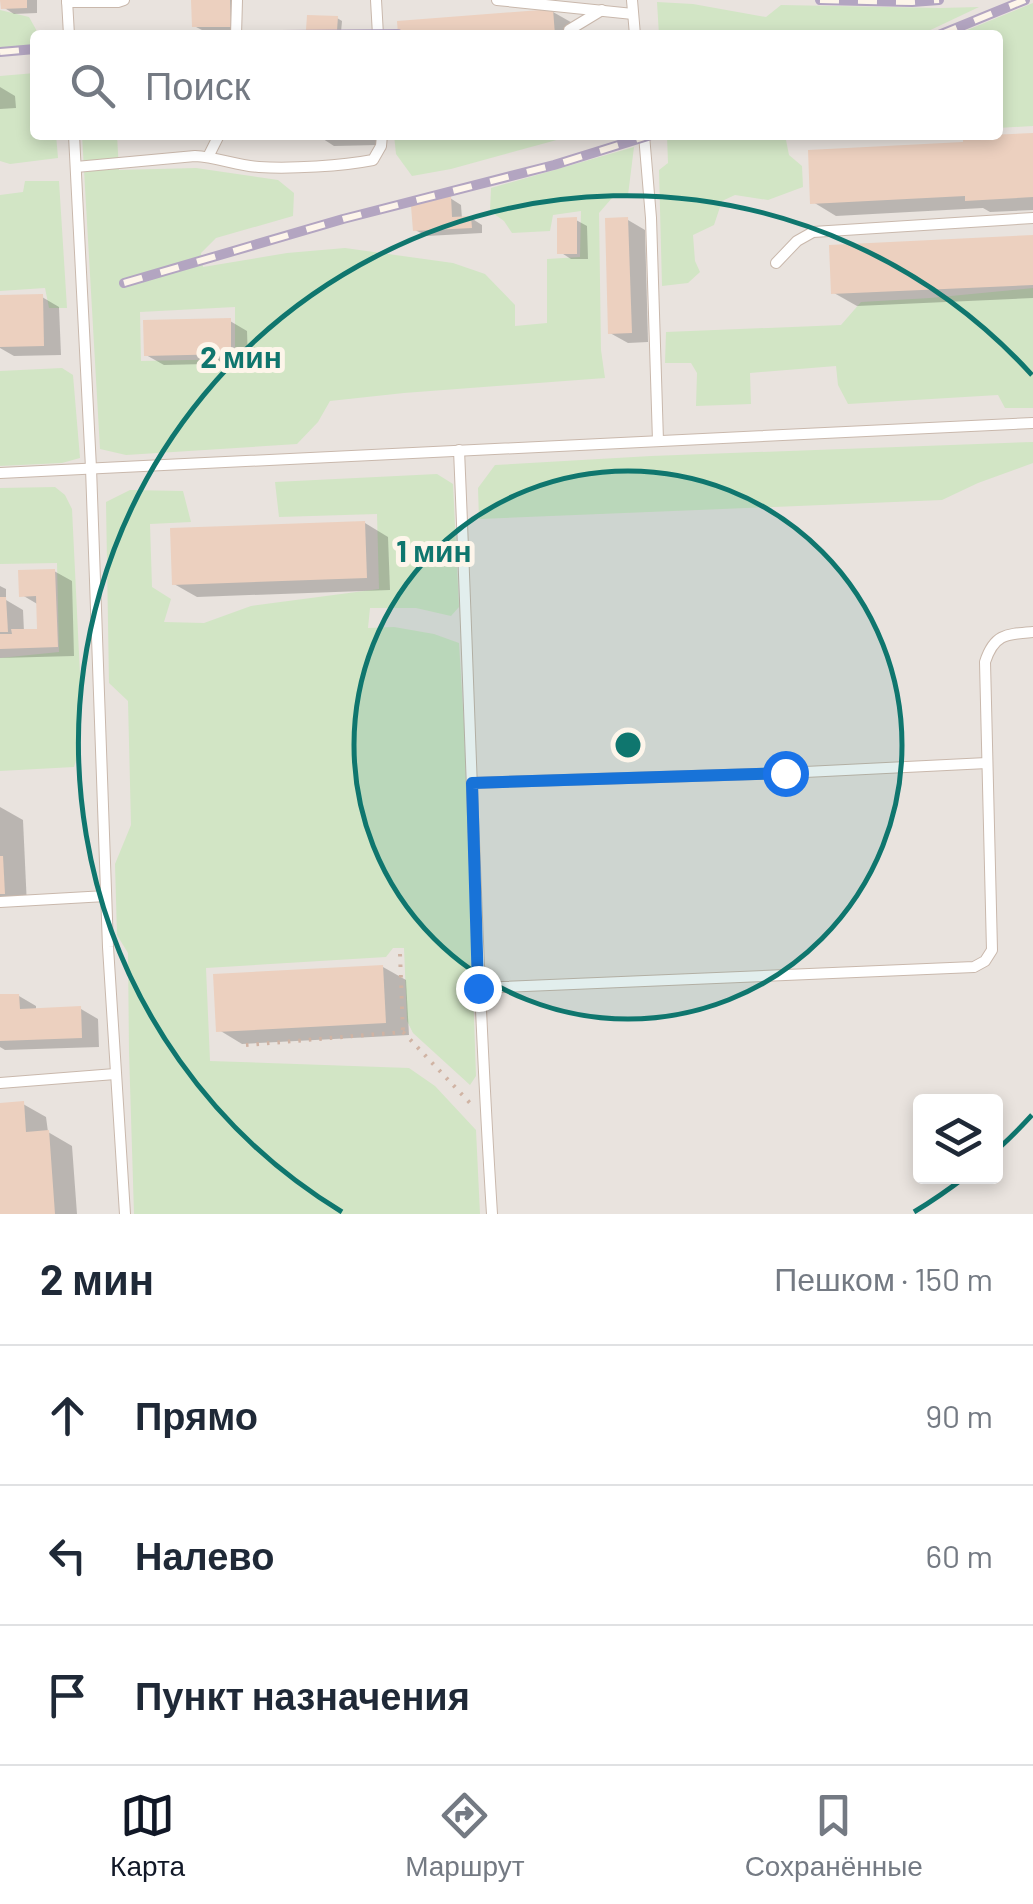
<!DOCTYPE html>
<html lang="ru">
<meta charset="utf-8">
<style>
:root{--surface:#fff;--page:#f2f2f3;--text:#1f2937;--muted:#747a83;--line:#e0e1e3;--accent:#111827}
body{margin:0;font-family:Barlow,sans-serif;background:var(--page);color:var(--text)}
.controls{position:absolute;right:30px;bottom:30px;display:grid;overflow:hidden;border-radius:10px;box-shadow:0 5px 15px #0003}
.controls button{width:90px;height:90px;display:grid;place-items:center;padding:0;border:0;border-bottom:2px solid var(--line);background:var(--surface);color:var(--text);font:50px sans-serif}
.stop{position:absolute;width:30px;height:30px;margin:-22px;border:8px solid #1a73e8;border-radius:50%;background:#fff}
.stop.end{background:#1a73e8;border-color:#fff;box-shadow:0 2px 10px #0008}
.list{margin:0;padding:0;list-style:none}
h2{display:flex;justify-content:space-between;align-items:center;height:130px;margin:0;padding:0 40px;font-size:42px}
h2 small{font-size:32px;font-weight:400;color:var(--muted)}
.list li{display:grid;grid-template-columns:65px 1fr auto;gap:30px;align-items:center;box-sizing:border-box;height:140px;padding:0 40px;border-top:2px solid var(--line)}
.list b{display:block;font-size:38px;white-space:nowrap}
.list em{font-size:32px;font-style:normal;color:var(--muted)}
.icon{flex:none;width:55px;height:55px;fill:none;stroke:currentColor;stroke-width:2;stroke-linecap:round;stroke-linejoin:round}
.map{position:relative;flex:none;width:1033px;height:1214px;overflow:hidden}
.search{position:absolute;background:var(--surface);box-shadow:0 5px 15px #0003;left:30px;right:30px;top:30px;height:110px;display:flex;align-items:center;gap:25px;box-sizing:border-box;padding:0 35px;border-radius:10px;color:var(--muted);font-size:38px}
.sheet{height:550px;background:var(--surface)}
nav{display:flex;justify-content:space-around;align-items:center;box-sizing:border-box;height:140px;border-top:2px solid var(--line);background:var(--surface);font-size:28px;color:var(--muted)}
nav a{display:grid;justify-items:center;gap:5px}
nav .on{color:var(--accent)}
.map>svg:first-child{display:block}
.industrial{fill:#e9e3de;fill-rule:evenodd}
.green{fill:#d2e5c5;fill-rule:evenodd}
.shadow{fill:#0003}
.building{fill:#ecd0bf}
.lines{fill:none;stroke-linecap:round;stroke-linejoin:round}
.lane-casing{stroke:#c9b8ac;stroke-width:12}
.path{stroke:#d0b3a3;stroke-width:4;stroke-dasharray:2.5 8;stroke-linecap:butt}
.lane{stroke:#fff;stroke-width:10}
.rail-casing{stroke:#b3a5c1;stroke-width:10}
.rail{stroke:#fdf5ea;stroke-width:6;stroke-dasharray:19;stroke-linecap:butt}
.route{stroke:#1a73e8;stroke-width:12}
.ring{fill:none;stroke:#0f766e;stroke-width:5}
.centre{fill:#0f766e;stroke:#fdf5ea;stroke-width:5}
.ring-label{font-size:30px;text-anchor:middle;font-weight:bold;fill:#0f766e;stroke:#fdf5ea;stroke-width:10;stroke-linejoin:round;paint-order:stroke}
</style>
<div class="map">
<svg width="1033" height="1214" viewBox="0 0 1033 1214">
<rect width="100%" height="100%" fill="#f9f1e4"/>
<path class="industrial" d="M0 0H1033V1214H0ZM35 35H998V135H35ZM920 1102H996V1176H920Z"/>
<g class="green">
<polygon points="657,2 693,4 766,17 781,5 940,8 979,7 920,35 659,35"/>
<polygon points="1033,3 1033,126 998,128 998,35 955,35"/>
<polygon points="0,10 29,17 38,33 35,35 35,45 0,48"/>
<polygon points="35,73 35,135 56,135 58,158 10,164 0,161 0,76"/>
<path d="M82 135H117L119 170 196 168 278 180 294 193 293 216 216 238 201 253 203 267 287 253 345 248 453 263 485 274 515 305V326L547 323V259L580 257 581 211 553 215 550 231 512 233 504 221 490 211 491 188 634 147 628 195 612 198 599 213 601 350 605 378 404 393 330 401 318 422 297 444 126 455 100 449ZM235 307V359L141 361 140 312Z"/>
<polygon points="394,135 575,135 451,169 412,176 396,154"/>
<polygon points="669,135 785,135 789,155 802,166 803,187 768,200 735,195 722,201 714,225 693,235 695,261 700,272 688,283 662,286 659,170 668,163 667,136"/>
<polygon points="25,181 59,181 67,308 49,308 45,288 0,291 0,195 23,192"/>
<polygon points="1033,288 1033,408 1005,408 998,395 848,404 838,385 836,366 750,373 751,404 696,406 697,373 691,363 665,363 666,332 841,325 861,302 930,298"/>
<polygon points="62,368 73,375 80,458 62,463 0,466 0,371"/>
<polygon points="1033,442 1033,463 978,483 942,500 479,519 478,488 495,465 651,456"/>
<polygon points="437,474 453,484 459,607 451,616 416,608 370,608 368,628 394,627 434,634 459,643 464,726 476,1076 470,1085 413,1033 407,1021 404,948 393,948 386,957 206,968 210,1061 409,1068 435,1086 476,1130 480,1214 134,1214 129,1052 128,953 117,935 115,864 131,825 128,701 109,683 106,502 130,490 183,491 191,522 150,524 152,587 171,599 164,622 204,623 251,606 379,589 377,514 279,517 275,482"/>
<polygon points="55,487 65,495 72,509 81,695 80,748 74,767 0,771 0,658 59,652 57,563 0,564 0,488"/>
</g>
<g class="shadow">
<polygon points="3,0 37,0 37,13 14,14 3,7"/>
<polygon points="194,0 240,0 241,32 206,32 194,26"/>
<polygon points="553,12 576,25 576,35 401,35"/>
<polygon points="337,18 342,21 341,32 314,31 309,29"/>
<polygon points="0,87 15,96 16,108 0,109"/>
<polygon points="317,135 378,135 378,145 334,146"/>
<polygon points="1033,135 1033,210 990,212 983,208 836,216 813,202 966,144"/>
<polygon points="450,198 461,205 462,219 471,218 482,225 482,233 427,236 415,230"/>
<polygon points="576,220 587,226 588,259 571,259 560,252"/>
<polygon points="628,220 645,230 648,342 628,343 610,333"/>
<polygon points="1033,238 1033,298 857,306 834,293"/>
<polygon points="42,297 59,307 61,355 14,356 0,348 0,298"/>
<polygon points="230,321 247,331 248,363 164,365 146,355"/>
<polygon points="365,523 388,537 390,590 197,597 174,584"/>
<polygon points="54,571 72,581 74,656 0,658 0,586 6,589 6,600 23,610 24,632 40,631 39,605 22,595"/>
<polygon points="0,807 23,820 27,906 0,907"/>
<polygon points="383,967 406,980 409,1035 242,1044 219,1030"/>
<polygon points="19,996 36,1006 36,1011 81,1009 98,1019 99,1047 5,1050 0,1047 0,997"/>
<polygon points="23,1104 46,1117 48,1132 72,1146 77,1214 0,1214 0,1106"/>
</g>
<g class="building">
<polygon points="0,0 27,0 27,8 1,9"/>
<polygon points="191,0 230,0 231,27 192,27"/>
<polygon points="553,9 555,35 398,35 397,21"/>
<polygon points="307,15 338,16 337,31 306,30"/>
<polygon points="1033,133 1033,197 965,201 965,196 810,204 808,150 963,142 963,136"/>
<polygon points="451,196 452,217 471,216 472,228 413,231 411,206"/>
<polygon points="577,217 577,254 557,254 557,218"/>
<polygon points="628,217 632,333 608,334 605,218"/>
<polygon points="1033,235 1033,285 831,294 829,245"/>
<polygon points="43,294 44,346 0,347 0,295"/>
<polygon points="231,318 231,354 144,356 143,320"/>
<polygon points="365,521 367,578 172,585 170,528"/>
<polygon points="55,569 58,647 0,649 0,634 12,634 11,629 37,629 36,596 19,597 18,570"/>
<polygon points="0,597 6,597 8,632 0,632"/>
<polygon points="0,856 3,856 5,894 0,894"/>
<polygon points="383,965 386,1023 216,1032 213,974"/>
<polygon points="0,994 19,994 20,1009 81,1006 82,1038 0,1041"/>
<polygon points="24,1101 26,1132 49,1130 55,1214 0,1214 0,1103"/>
</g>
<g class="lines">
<defs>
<g id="lane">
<polyline points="67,0 69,35"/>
<polyline points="376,0 378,35"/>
<polyline points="497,0 633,14"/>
<polyline points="632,0 635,35"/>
<polyline points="67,2 118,2 124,0"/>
<polyline points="236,35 237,0"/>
<polyline points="569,35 569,30 602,10"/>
<polyline points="74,135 91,468 108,947 125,1214"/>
<polyline points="644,135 651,218 658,441"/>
<polyline points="208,157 219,135"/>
<path d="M76 167 195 156C217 157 238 166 259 167 291 169 342 166 373 160L381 146 382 135"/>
<polyline points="776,263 797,241 813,232 1033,218"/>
<path d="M459 450C470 705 476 960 492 1214"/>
<polyline points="0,473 1033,423"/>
<polyline points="472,783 785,773 987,763"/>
<polyline points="0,902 106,896"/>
<path d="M478 988 974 967 985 961 992 950 985 662C994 634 1006 634 1033 632"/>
<polyline points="0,1083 115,1074"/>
</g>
</defs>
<use href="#lane" class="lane-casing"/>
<g class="path">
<polyline points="400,954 403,1032"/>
<polyline points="246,1045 403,1032 470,1103"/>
</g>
<use href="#lane" class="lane"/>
<defs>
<g id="rail">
<polyline points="820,0 912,2 939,0"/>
<polyline points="280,35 398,34"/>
<polyline points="939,35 1025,0"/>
<polyline points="0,52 35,49"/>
<polyline points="124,283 343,219 554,165 651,135"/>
</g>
</defs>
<use href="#rail" class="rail-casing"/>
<use href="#rail" class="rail"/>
</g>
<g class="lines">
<polyline class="route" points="478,988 472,783 785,773"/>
</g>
<circle cx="628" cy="745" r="274" fill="#0f766e" fill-opacity=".12"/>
<g class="ring">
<circle cx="628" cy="745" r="274"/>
<path d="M1032 1115A548 548 0 0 1 998 1149M965 1177A548 548 0 0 1 914 1212M342 1212A548 548 0 1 1 1032 375"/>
</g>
<circle cx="628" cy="745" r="15" class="centre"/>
<g class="ring-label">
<text x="241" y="368">2 мин</text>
<text x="434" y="562">1 мин</text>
</g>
</svg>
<div class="controls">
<button><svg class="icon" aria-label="layers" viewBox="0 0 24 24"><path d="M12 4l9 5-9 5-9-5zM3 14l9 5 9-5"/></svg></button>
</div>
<div class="stop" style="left:785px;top:773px"></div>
<div class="stop end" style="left:478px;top:988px"></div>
<div class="search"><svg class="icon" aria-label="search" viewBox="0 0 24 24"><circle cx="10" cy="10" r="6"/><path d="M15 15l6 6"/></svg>Поиск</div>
</div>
<section class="sheet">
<h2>2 мин<small>Пешком · 150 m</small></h2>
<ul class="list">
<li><svg class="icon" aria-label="ahead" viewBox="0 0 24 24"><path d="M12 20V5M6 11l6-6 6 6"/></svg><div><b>Прямо</b></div><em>90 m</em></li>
<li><svg class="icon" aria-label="left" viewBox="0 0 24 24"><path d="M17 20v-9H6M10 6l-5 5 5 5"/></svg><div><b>Налево</b></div><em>60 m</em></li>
<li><svg class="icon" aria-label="arrive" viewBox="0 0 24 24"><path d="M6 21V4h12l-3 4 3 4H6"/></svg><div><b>Пункт назначения</b></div></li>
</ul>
</section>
<nav>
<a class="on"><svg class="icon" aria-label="map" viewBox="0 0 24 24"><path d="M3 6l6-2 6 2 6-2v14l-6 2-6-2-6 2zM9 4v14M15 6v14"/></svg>Карта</a>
<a><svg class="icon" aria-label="directions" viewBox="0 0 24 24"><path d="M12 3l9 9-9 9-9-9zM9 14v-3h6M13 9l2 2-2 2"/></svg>Маршрут</a>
<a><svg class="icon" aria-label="saved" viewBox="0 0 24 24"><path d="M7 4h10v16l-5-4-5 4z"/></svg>Сохранённые</a>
</nav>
